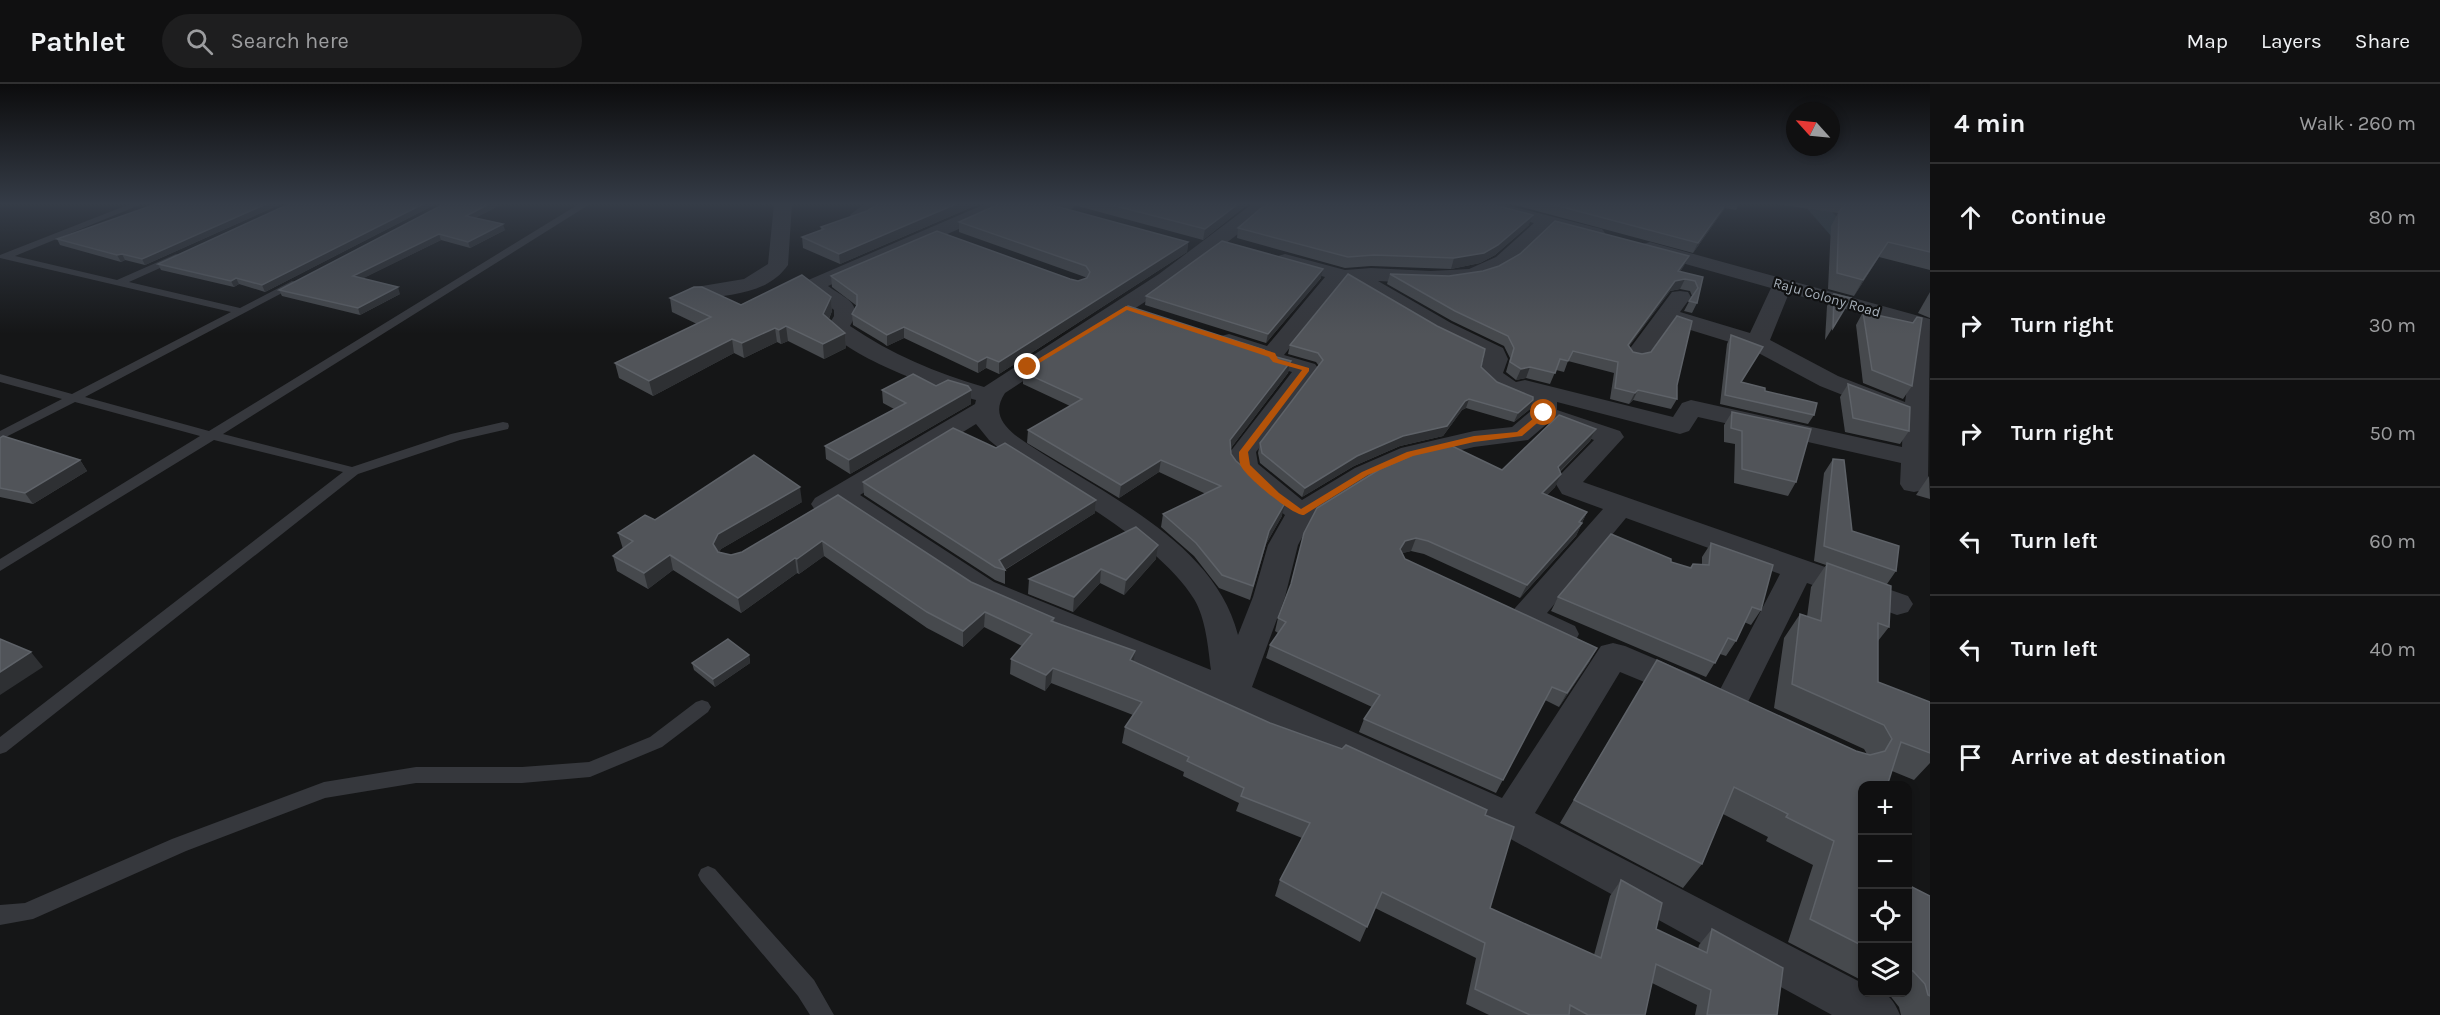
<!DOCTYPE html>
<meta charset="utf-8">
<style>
:root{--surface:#101011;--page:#1e1e1f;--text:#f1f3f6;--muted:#9c9d9f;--line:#303031}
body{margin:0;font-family:Karla,sans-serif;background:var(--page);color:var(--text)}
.controls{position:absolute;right:18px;bottom:18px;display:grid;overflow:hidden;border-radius:12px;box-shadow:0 3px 9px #0003}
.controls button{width:54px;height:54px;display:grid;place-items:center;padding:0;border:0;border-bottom:2px solid var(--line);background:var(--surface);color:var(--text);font:30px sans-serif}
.compass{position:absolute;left:1786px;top:18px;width:54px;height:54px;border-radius:50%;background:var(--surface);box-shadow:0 3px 9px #0003;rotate:297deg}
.stop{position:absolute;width:18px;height:18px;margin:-14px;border:4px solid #b45309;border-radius:50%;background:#fff}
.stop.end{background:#b45309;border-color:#fff;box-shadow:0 2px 6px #0008}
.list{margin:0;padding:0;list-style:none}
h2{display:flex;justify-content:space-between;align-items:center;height:78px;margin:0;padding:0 24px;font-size:26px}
h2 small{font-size:20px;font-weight:400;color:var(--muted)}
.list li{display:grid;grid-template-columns:39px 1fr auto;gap:18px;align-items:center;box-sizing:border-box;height:108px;padding:0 24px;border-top:2px solid var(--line)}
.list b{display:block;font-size:22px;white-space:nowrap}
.list em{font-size:20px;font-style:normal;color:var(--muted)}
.icon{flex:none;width:33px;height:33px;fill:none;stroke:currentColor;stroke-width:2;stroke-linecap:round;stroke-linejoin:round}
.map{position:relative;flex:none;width:1930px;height:931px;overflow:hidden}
header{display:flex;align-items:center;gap:36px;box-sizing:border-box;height:84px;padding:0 30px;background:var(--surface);border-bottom:2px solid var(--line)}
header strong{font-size:28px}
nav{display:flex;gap:33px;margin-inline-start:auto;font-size:21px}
.search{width:420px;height:54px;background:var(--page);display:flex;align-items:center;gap:15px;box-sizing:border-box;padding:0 21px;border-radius:33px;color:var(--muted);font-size:22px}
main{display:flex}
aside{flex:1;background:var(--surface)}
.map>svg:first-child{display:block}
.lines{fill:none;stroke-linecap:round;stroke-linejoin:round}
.canal{fill:#2a373c;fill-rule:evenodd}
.lane{fill:#36383d;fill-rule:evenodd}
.street{fill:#36383d;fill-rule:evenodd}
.wall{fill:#46494d}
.shaded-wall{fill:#2e3033}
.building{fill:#515459;stroke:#5e6268;stroke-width:1.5}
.route{fill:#b45309}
.labels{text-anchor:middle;stroke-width:4.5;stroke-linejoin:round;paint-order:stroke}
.far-street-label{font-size:14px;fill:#a6afb9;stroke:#101112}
</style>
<header>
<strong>Pathlet</strong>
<div class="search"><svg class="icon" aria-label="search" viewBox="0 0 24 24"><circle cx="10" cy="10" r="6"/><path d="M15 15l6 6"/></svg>Search here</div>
<nav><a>Map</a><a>Layers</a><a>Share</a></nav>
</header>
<main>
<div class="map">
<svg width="1930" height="931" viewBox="0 0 1930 931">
<rect width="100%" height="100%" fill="#151617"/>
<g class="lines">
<polygon class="canal" points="1803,120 1824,120 1855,151 1930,161 1930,175 1840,162"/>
<g class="lane">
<polygon points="130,120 142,120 15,172 117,196 176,170 181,173 180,175 129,198 240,224 292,197 301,199 85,313 209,347 579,120 590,120 223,350 352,383 451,350 503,338 508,339 509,342 508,345 460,356 358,390 6,668 0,670 0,653 343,388 214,356 0,487 0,475 200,352 75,318 0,356 0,347 62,315 0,298 0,290 72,310 231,228 0,174 0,171"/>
<polygon points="702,616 708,618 711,623 708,628 662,663 590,693 522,699 416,699 325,714 186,767 33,835 0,841 0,821 25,819 172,755 324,698 416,683 522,683 589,678 650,653 696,618"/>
<polygon points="708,782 715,785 814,896 834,931 810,931 798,912 701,797 698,791 701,785"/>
</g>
<g class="street">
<path d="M774 120H792L788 181C768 210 730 211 698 215L690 214 687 209 690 204 744 195 768 180Z"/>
<polygon points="864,120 886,120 866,135 852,135 850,131"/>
<path d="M985 120H1010L1007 124 828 202C846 215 864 219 850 242 891 270 936 289 984 303L1159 190 1252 120H1272L1238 150 1174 199 1005 309C993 327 1001 339 1015 351 1091 406 1213 452 1238 551L1253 513 1268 461 1285 431 1266 417 1235 388 1231 382 1230 368 1292 288 1267 281 1263 276 1221 262 1218 257 1221 252 1229 250 1267 262 1325 193 1278 180 1275 176 1278 172 1285 170 1345 186 1371 184 1431 187 1469 185 1496 173 1534 139 1474 124 1471 120H1502L1602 145 1605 149 1602 153 1595 155 1552 144C1538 156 1526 171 1510 181 1471 207 1422 199 1378 197L1451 239 1503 264 1508 275 1503 289 1516 298 1525 296 1673 333 1682 319 1691 316 1902 363 1903 335 1820 302 1749 264 1671 240 1645 276 1637 278 1629 276 1625 271 1672 208 1680 207 1688 208 1691 213 1680 228 1750 249 1771 204 1643 168 1640 164 1643 160 1650 158 1930 235 1928 400 1924 406 1914 408 1904 406 1900 400 1901 379 1698 333 1689 347 1680 350 1557 318V326L1620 347 1624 353 1583 398 1908 512 1913 520 1908 528 1897 531 1807 499 1742 630 1730 634 1718 630 1712 621 1780 490 1626 434 1547 529 1575 542 1579 550 1575 558C1570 560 1565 562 1560 561 1545 558 1518 545 1510 532L1515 524 1603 425 1562 410 1554 397 1594 356 1548 339 1528 356 1474 363 1419 376 1375 396 1312 435 1298 461 1285 513 1252 603 1502 714 1601 562 1613 559 1625 562 1700 594 1705 603 1700 612 1688 616 1620 588 1535 729 1862 899V908C1885 908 1891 909 1900 931H1832L1496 747 1220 618 972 512 840 423 825 429 815 426 811 420 815 414 975 320 976 316C940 306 848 274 827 244L834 232V226L803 201 806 197ZM1345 195 1435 249 1484 273 1479 290 1494 305 1531 321 1532 326 1512 343 1474 347 1401 364 1355 384 1302 416 1258 380 1256 368 1319 285 1315 280 1284 271ZM1789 209 1916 245 1905 318 1838 292 1770 256ZM976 340 989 356 1006 370C1062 408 1158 457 1194 515 1206 535 1208 563 1211 586L994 498 860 411Z"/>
<path d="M1052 120H1077C1071 128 1059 131 1050 129L1047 125Z"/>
</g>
</g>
<g class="wall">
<polygon points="156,120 281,120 145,181 125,176 121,178 60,161 57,155"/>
<polygon points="289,120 436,120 265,208 239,200 234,203 161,186 158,180"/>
<polygon points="444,120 502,120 475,134 505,146 470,164 441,156 363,194 400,210 360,231 282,212 279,206"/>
<polygon points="878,120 979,120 840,180 803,164 802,153 821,146 821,143 867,127"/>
<polygon points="1070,120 1248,120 1203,156"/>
<polygon points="1511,120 1739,120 1736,126 1725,124 1693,169"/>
<polygon points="1777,120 1930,120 1930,186 1879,173 1854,212 1828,205 1831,142 1838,129"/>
<polygon points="959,138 1188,158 1187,168 999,290 986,284 978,289 904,254 887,262 883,259 853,241 852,230 857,222 832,203 831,192 1070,195 1078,197 1086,194 1085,193 959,148"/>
<polygon points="1529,141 1495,171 1480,179 1451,185 1371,182 1345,184 1237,154 1238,144"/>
<polygon points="1689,172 1680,188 1703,193 1697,219 1692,229 1684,227 1692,212 1690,207 1680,205 1670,207 1629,262 1633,268 1677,301 1677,315 1671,325 1633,316 1629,320 1610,315 1614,289 1568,277 1564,288 1556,286 1550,300 1526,294 1516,296 1506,288 1510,274 1504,262 1452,237 1387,200 1390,190 1449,192"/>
<polygon points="1321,194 1266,259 1145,221 1146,212"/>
<polygon points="1930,208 1930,234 1918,229"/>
<polygon points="1834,210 1851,214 1825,256 1827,222"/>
<polygon points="831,213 832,227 829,235 845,249 846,264 824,275 788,257 781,260 777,258 744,274 734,269 653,312 619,294 615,279 697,240 672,228 670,214 741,221"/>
<polygon points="1863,228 1912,302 1903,315 1863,299 1856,241"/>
<polygon points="1731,251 1763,263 1741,298 1765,307 1814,331 1808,340 1720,320 1727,260"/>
<polygon points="1290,261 1481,283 1497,298 1530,325 1514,338 1466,324 1462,326 1443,352 1400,362 1354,382 1302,413 1260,379 1258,369 1260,359 1319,282 1316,278 1288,270"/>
<polygon points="1269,271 1291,277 1288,289 1231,364 1231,370 1236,377 1282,432 1266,460 1250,516 1219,504 1194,472 1161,443 1163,430 1206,410 1159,388 1119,414 1027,359 1028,346 1070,322 1023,300 1023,288"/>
<polygon points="1848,300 1909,347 1900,360 1845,348 1840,313"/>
<polygon points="882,306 971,320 850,390 826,375 825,362 894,325 883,319"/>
<polygon points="1732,328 1796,398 1788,412 1734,399 1735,360 1724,358 1724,341"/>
<polygon points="1596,345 1590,357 1560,388 1555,403 1547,411 1587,428 1576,452 1520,514 1424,470 1411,467 1402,469 1405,475 1590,577 1559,623 1545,616 1496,709 1359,648 1364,635 1372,623 1266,574 1270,561 1278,549 1275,547 1278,534 1502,386"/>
<polygon points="0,354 80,376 87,387 33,420 0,413"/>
<polygon points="1833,375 1852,447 1896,487 1887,500 1889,543 1878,557 1878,598 1930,618 1930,679 1914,696 1892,687 1863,702 1863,897 1788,858 1813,781 1766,757 1768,753 1723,730 1702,780 1683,804 1560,739 1657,576 1856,667 1867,670 1864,665 1774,624 1784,554 1800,530 1807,533 1811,503 1826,481 1814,477 1824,389"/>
<polygon points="1929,392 1930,415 1916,411"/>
<polygon points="863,398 1096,416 1095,429 1005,486 1005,500 995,496 864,411"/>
<polygon points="838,411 971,498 1054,534 1054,538 1133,578 1270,639 1485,731 1490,824 1594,871 1610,812 1621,796 1656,845 1698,865 1699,861 1712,845 1777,931 1695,931 1697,921 1652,899 1645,931 1489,931 1466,920 1476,874 1375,824 1360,858 1275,812 1280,796 1302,754 1236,727 1239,719 1183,692 1184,688 1122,659 1125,643 1133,631 1051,599 1045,607 1010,590 1011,575 1022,562 984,543 963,563 927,544 824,472 799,490 797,489 741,529 673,486 648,505 617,487 613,472 623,465 618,449 655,436 802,418 721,465 719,468 731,471 742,468"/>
<polygon points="1711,459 1761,526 1751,541 1744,538 1736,557 1726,572 1720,570 1706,593 1551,527 1558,513 1690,483 1693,480 1702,480 1702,473"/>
<polygon points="1156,475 1124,511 1100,499 1073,528 1028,510 1029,495"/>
<polygon points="749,571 750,579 715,603 694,586 692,579"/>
<polygon points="1908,801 1930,812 1930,931 1901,931 1899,923 1888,909 1882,909 1908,909"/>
</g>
<g class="shaded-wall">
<polygon points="266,120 281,120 145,181 142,175"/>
<polygon points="423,120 436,120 265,208 262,201"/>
<polygon points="489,120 502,120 468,138 466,132"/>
<polygon points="956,120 979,120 840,180 839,170"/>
<polygon points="1238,120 1248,120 1203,156 1205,145"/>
<polygon points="1726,120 1727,120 1725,124 1693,169 1698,159"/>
<polygon points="1533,131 1529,141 1495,171 1480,179 1451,185 1454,174"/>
<polygon points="503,140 505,146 470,164 468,158"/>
<polygon points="439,150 441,156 356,198 353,192"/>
<polygon points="1188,158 1187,168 999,290 999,278"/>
<polygon points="1888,158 1879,173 1854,212 1863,196"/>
<polygon points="122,170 125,176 121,178 117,171"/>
<polygon points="1689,172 1684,182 1674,197 1678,187"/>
<polygon points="1323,185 1321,194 1266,259 1268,250"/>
<polygon points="236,194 239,200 234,203 231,197"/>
<polygon points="1685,195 1680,205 1670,207 1623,271 1628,261 1675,197"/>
<polygon points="398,203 400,210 360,231 358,224"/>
<polygon points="831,213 832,227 825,244 823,230"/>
<polygon points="786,242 788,257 781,260 779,246"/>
<polygon points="904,243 904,254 887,262 887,251"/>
<polygon points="775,244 777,258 744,274 742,259"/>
<polygon points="845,249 846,264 824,275 823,260"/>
<polygon points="732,255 734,269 653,312 649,297"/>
<polygon points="987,273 986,284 978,289 978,278"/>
<polygon points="1291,277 1288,289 1228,368 1230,356"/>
<polygon points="1530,283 1526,294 1516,296 1521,285"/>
<polygon points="971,306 971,320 850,390 849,376"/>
<polygon points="1638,306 1633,316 1629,320 1635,309"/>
<polygon points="1469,315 1466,324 1462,326 1443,352 1400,362 1354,382 1302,413 1305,404 1357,372"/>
<polygon points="1533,316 1530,325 1514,338 1518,329"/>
<polygon points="1596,345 1590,357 1552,395 1558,383"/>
<polygon points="80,376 87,387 33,420 25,409"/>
<polygon points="1161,376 1159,388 1119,414 1121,401"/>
<polygon points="1561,390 1555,403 1536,421 1542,409"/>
<polygon points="800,403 802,418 721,465 716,475 713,460 718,450"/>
<polygon points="1096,416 1095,429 1004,486 999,476"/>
<polygon points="1285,419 1282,432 1266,460 1250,516 1269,447"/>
<polygon points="1587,428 1576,452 1520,514 1527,501"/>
<polygon points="1416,454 1411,467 1400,470 1400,465 1405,457"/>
<polygon points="822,457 824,472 799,490 797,475"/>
<polygon points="1158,461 1156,475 1124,511 1126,496"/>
<polygon points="670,471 673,486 648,505 644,489"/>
<polygon points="795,474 797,489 741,529 738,514"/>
<polygon points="1101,485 1100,499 1073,528 1074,513"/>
<polygon points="985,528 984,543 963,563 963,547"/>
<polygon points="1597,564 1590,577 1559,623 1567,609"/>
<polygon points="1135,567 1133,583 1130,576"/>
<polygon points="31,568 43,583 0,611 0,588"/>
<polygon points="749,571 750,579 715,603 713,595"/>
<polygon points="1053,584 1051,599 1045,607 1046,591"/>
</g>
<g class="building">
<polygon points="156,120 266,120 142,175 122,170 117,171 57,155"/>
<polygon points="289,120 423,120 262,201 236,194 231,197 158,180"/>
<polygon points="444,120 489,120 466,132 503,140 468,158 439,150 353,192 398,203 358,224 279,206"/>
<polygon points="878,120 956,120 839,170 802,153 824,145 821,143 867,127"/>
<polygon points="999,120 1048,120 1188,158 999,278 987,273 978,278 904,243 887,251 852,230 857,221 857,211 831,192 937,147 1070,195 1078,197 1087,194 1090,188 1086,182 959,138"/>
<polygon points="1108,120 1238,120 1205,145"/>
<polygon points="1266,120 1491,120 1533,131 1498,161 1484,169 1454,174 1374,171 1348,173 1238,144"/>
<polygon points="1551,120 1726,120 1698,159"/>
<polygon points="1845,120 1930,120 1930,168 1888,158 1863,196 1837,189 1839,128"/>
<polygon points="1555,137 1689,172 1678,187 1703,193 1697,219 1689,217 1698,204 1695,197 1685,195 1675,197 1628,261 1633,268 1642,270 1651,268 1677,232 1692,237 1677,301 1677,315 1638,306 1635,309 1615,304 1618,278 1573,267 1568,277 1560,275 1555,289 1530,283 1521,285 1510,278 1514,264 1508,252 1455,227 1390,190 1449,192 1483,187 1499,182 1520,170"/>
<polygon points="1222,157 1323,185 1268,250 1146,212"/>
<polygon points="1348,190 1437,242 1485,265 1481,283 1497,298 1533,313 1533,316 1518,329 1469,315 1465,317 1447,342 1403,352 1357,372 1305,404 1262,369 1260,359 1323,276 1318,269 1290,261"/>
<polygon points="802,191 831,213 823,230 845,249 823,260 786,242 779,246 775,244 742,259 732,255 649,297 615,279 711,233 670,214 694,203 702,203 741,221"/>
<polygon points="1834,210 1851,214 1833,244"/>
<polygon points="1128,222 1264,266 1269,271 1291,277 1230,356 1231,370 1236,377 1285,419 1269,447 1253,502 1222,491 1196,459 1163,430 1221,402 1161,376 1121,401 1028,346 1082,315 1023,288"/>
<polygon points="1863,228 1913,239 1917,233 1922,234 1912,302 1872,286"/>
<polygon points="1731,251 1763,263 1741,298 1765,304 1765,307 1817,319 1814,331 1725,311"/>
<polygon points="913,290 936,302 948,296 968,302 971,306 849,376 825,362 906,319 882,306"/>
<polygon points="1848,300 1910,323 1909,347 1853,334"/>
<polygon points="1732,328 1811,345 1796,398 1742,385 1742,347 1731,344"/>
<polygon points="1559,331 1596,345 1558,383 1561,390 1542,409 1587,428 1579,438 1582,439 1527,501 1428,457 1416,454 1405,457 1400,465 1405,475 1597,564 1567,609 1552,603 1503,696 1364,635 1380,611 1270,561 1286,538 1278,534 1291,500 1304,449 1317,424 1380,385 1424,366 1448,360 1502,386"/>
<polygon points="953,344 996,364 1005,359 1096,416 999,476 1005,486 995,483 863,398"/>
<polygon points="3,352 80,376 25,409 0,404 0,354"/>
<polygon points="754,371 800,403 718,450 713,460 718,468 731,471 742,468 838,411 971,498 1054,534 1051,537 1135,567 1130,576 1270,639 1342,665 1346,661 1487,726 1485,731 1514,743 1490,824 1601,874 1621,796 1662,819 1656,845 1707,869 1712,845 1783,884 1777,931 1707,931 1711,906 1656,880 1645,931 1588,931 1570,921 1569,931 1530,931 1475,905 1485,859 1382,808 1367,843 1280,796 1310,739 1241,712 1244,704 1187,677 1189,673 1125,643 1142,618 1053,584 1046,591 1011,575 1032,550 985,528 963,547 927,528 822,457 797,475 795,474 738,514 670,471 644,489 613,472 633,457 618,449 645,431 655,436"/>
<polygon points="1833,375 1844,376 1852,447 1899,462 1896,487 1824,462"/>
<polygon points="1136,443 1158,461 1126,496 1101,485 1074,513 1029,495"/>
<polygon points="1611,450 1671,475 1671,478 1691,484 1693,480 1709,481 1711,459 1773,481 1761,526 1752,523 1736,557 1728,554 1715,579 1558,513"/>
<polygon points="1827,479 1891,502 1889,543 1878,539 1878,598 1930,618 1930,669 1901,658 1887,702 1863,702 1863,862 1810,835 1834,757 1786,733 1788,730 1734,703 1702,780 1574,716 1657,576 1856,667 1870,671 1885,667 1892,655 1884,641 1792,600 1800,530 1821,537"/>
<polygon points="0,555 31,568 0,588"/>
<polygon points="728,555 749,571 713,595 692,579"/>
<polygon points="1908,801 1930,812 1930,912 1928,911 1925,900 1913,887 1908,886"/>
</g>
<linearGradient id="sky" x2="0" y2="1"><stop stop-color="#0c0c0d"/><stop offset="0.48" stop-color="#353c47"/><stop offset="1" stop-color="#353c47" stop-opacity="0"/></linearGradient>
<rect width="1930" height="250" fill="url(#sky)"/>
<path class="route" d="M1126 222 1275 269 1278 275 1309 284V287L1248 368 1250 381 1279 409 1301 425 1362 388 1407 368 1474 352 1517 348 1541 328 1549 329 1522 352 1474 358 1413 372 1368 391 1304 431C1293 432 1246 393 1241 382 1239 379 1239 372 1239 368L1302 286 1273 278 1269 273 1127 226 1031 284 1025 283Z"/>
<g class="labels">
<g class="far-street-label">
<text transform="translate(1827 213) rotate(16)" y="5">Raju Colony Road</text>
</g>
</g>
</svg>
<div class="controls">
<button>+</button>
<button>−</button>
<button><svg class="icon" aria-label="locate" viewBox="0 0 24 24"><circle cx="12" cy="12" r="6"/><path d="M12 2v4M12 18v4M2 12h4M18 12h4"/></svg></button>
<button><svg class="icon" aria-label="layers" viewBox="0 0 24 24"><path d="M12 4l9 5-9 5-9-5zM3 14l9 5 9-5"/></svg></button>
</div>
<svg class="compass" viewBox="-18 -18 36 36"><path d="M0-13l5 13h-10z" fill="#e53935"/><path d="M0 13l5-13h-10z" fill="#9c9d9f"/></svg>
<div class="stop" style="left:1544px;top:329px"></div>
<div class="stop end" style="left:1028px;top:283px"></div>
</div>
<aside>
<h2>4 min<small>Walk · 260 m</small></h2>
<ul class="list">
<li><svg class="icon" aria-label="ahead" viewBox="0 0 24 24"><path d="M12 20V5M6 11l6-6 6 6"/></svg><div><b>Continue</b></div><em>80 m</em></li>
<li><svg class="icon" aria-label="right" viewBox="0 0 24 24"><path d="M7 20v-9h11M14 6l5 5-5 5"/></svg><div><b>Turn right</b></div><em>30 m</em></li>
<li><svg class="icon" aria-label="right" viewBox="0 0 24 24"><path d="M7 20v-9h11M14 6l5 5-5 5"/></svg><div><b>Turn right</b></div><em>50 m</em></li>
<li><svg class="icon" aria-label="left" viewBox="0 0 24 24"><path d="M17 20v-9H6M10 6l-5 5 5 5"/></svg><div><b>Turn left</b></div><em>60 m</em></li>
<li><svg class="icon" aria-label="left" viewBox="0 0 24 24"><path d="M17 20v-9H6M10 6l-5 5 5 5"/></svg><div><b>Turn left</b></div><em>40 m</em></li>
<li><svg class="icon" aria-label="arrive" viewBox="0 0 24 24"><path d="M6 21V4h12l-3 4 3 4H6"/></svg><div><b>Arrive at destination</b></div></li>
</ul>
</aside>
</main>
